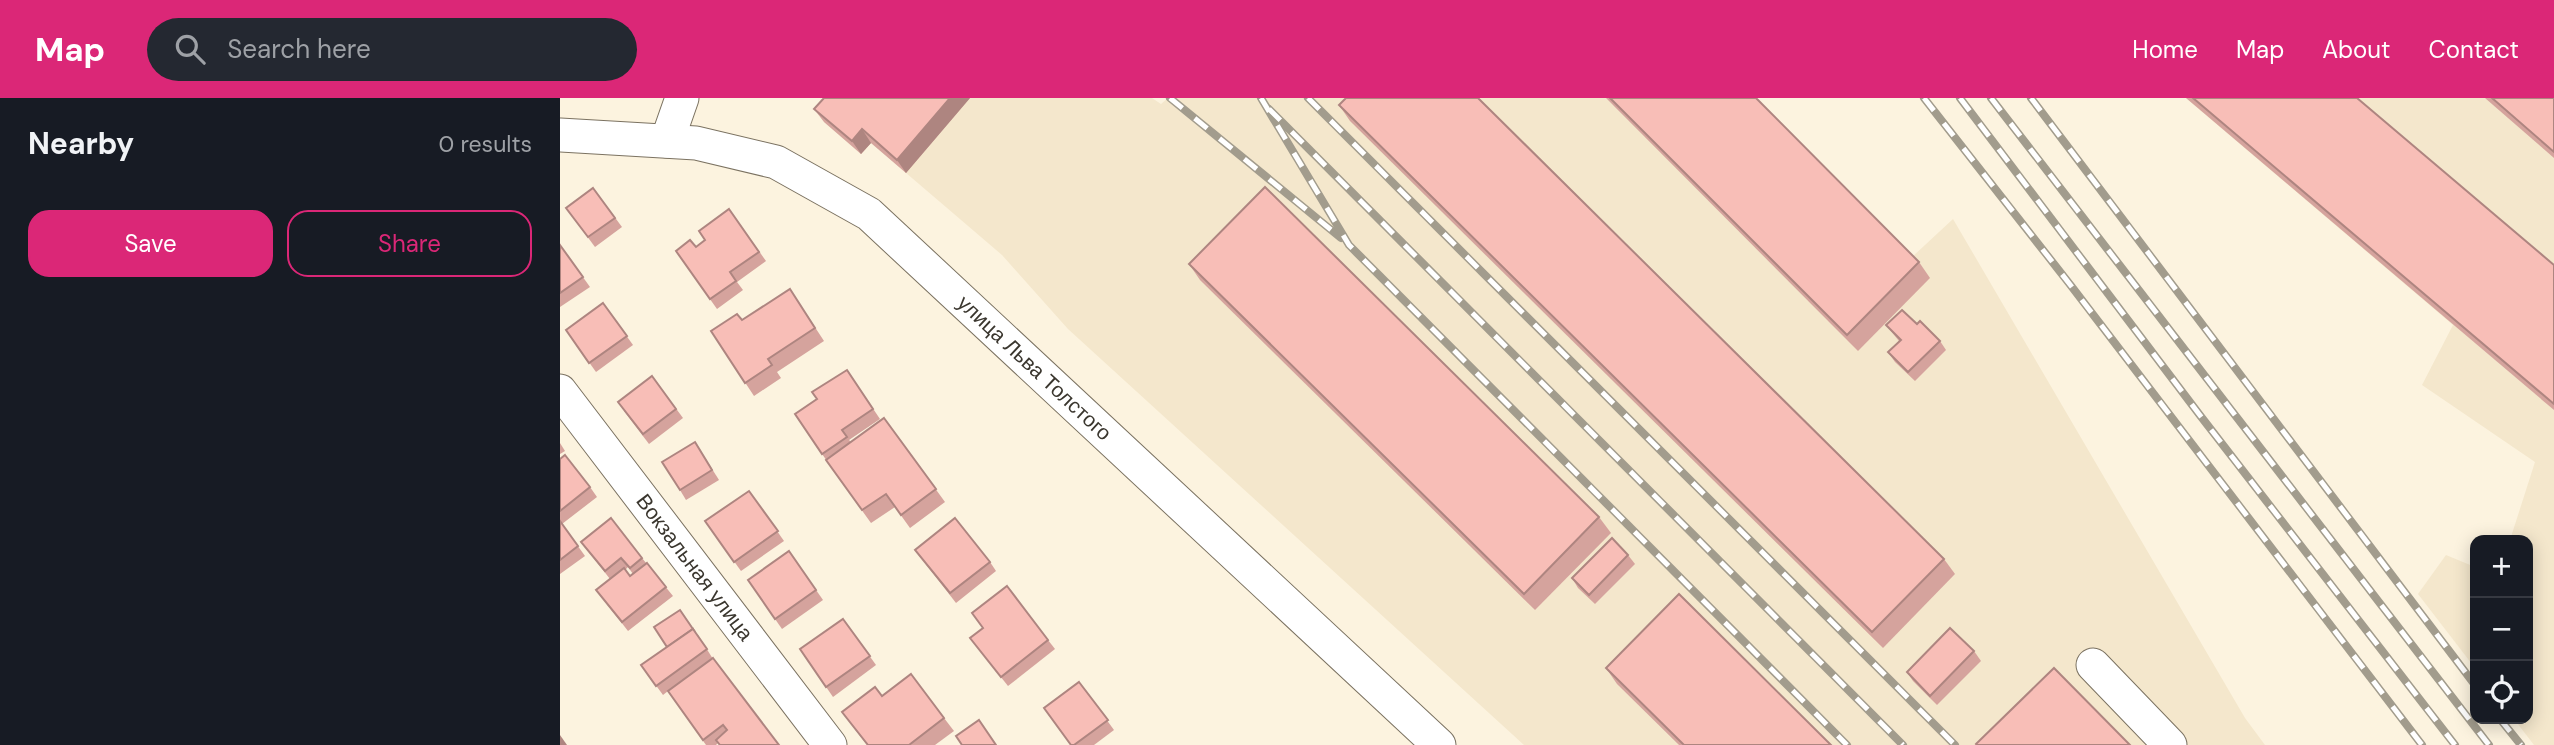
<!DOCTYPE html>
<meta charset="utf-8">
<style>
:root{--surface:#171b24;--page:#242831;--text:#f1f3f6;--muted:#9ea1a6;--line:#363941;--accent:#db2777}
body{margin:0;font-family:"DM Sans",sans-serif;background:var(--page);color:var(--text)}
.controls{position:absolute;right:21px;bottom:21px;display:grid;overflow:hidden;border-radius:14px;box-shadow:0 4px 18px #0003}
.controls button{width:63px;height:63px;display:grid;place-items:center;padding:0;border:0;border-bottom:2px solid var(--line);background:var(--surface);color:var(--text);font:35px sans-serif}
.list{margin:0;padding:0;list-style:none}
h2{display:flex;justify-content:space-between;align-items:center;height:91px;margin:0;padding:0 28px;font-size:30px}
h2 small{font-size:23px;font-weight:400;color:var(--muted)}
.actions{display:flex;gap:14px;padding:21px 28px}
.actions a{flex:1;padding:16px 0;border:2px solid var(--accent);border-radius:21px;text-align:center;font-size:24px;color:var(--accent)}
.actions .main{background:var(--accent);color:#fff}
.icon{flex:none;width:38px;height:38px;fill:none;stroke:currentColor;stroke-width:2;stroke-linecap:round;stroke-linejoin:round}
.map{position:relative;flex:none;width:1994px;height:647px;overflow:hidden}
header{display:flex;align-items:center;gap:42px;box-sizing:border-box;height:98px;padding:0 35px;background:var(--accent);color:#fff}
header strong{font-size:33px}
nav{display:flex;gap:38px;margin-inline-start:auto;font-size:24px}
.search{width:490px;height:63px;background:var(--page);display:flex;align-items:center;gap:18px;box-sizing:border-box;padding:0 24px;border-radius:38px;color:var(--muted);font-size:26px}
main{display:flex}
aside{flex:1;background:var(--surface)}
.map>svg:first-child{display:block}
.built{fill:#f4e7cc}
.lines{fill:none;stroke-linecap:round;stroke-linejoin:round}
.minor-casing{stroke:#7b7261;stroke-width:35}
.minor{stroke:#fff;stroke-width:33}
.rail-casing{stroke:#a29c8d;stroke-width:8}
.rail{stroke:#fff;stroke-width:5;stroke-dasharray:16;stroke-linecap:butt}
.wall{fill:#d5a39d;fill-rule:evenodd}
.shaded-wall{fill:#ae8580}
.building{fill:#f8beb7;stroke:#ae8580;stroke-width:2}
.labels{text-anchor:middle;stroke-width:6;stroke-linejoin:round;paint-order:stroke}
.street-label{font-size:21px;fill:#3a362e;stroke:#fff}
</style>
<header>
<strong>Map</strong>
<div class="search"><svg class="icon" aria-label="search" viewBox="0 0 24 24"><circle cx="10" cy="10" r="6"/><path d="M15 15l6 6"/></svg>Search here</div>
<nav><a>Home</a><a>Map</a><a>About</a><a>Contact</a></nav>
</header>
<main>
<aside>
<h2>Nearby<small>0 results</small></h2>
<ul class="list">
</ul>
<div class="actions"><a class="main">Save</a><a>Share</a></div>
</aside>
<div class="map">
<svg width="1994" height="647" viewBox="0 0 1994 647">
<rect width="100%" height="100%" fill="#fcf3df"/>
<g class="built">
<polygon points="267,0 592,0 601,6 608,0 1191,0 1351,160 1393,121 1685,620 1705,647 964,647 508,231 442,157 311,45 301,56 264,24"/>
<polygon points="1626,0 1994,0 1994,647 1974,647 1954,621 1968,621 1968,442 1950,442 1975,364 1862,287 1893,227"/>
<polygon points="1886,457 1915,469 1915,570 1858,496"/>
</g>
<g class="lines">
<defs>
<g id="minor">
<path id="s1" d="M0 37 136 45 216 64 309 116 879 647"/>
<polyline points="107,43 122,0"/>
<path id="s2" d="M0 293 270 647"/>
<polyline points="1533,567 1610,647"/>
</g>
</defs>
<use href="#minor" class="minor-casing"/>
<use href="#minor" class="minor"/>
<defs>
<g id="rail">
<polyline points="610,0 781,140"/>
<polyline points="701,0 789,147 1287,647"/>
<polyline points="748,0 1395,647"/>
<polyline points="1364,0 1512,189 1862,647"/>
<polyline points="1400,0 1639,316 1895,647"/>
<polyline points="1431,0 1929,647"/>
<polyline points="1471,0 1915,587"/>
<polyline points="709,11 1343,647"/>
<polyline points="1940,621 1961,647"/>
</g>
</defs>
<use href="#rail" class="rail-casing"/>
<use href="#rail" class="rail"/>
</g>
<g class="wall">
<polygon points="264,0 410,0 346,75 311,45 301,56 264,24 254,11"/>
<polygon points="1046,0 1196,0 1359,164 1370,180 1298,253"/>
<polygon points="1626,0 1797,0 1994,167 1994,312"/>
<polygon points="1925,0 1994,0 1994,60"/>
<polygon points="779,7 1384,461 1395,476 1323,550 790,23"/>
<polygon points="33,90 62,129 35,149 6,110"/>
<polygon points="169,111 206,163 177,184 183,192 157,211 116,153 136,149 145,142"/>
<polygon points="0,147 30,189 0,209"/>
<polygon points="629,166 1039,419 1051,435 975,512 640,182"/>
<polygon points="230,191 264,243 217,274 221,280 194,298 151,233 182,222"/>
<polygon points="43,205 73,247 36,274 6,232"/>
<polygon points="1357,226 1380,243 1386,252 1355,283 1335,264 1328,254 1339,243 1326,227"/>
<polygon points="287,272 320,321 289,342 291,344 324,320 385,404 350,430 335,409 311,425 275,375 235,316 257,301"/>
<polygon points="92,278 123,320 89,346 64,313"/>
<polygon points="135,344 159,382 126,402 120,392"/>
<polygon points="0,345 5,353 0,356"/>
<polygon points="0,361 30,389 37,399 2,426 25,458 0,476"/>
<polygon points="189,393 224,443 181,473 145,423"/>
<path d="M21 444 82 460 113 498 68 533 36 492 50 481ZM68 469 73 476 70 478 65 472Z"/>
<polygon points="355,452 430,464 436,473 396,505"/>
<polygon points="229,453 263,502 222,531 188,482"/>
<polygon points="1068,457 1075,466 1035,506 1018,490 1012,480"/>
<polygon points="283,521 316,567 273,599 240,551"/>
<polygon points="423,531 488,542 495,551 448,588 410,540"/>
<polygon points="138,537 153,561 219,647 158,645 156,647 146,647 108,593 103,597 81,567"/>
<polygon points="1414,553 1421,563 1377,607 1353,583 1347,574"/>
<polygon points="1046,570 1271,647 1119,647 1057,586"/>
<polygon points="519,584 554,632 534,647 511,647"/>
<polygon points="322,598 384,620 394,633 375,647 307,647 282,614"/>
</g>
<g class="shaded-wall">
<polygon points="390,0 410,0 346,75 337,62"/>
<polygon points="302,31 311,45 301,56 292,43"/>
<polygon points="0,637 7,647 0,647"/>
</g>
<g class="building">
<polygon points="264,0 390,0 337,62 302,31 292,43 254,11"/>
<polygon points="786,0 918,0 1384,461 1312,534 779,7"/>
<polygon points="1050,0 1196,0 1359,164 1287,237"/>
<polygon points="1633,0 1797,0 1994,167 1994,306"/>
<polygon points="1932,0 1994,0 1994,54"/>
<polygon points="705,89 1039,419 964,496 629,166"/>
<polygon points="33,90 55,120 28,139 6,110"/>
<polygon points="169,111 199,154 170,174 176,183 150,201 116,153 130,142 136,149 145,142 139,133"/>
<polygon points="0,147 23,179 0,195"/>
<polygon points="230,191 255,230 208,261 212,267 185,285 151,233 177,216 182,222"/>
<polygon points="43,205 67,238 29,265 6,232"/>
<polygon points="1342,212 1357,226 1360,223 1380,243 1348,274 1328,254 1341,242 1326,227"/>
<polygon points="287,272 313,311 282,332 287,339 262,356 235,316 257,301 252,294"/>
<polygon points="92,278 116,311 83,336 58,304"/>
<polygon points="324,320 376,391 341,417 326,396 302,412 266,362"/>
<polygon points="135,344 152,372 120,392 102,364"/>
<polygon points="5,357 30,389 0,413 0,361"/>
<polygon points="189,393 218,433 174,464 145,423"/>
<polygon points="51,420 82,460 70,470 61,460 45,473 21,444"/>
<polygon points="395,420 430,464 390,495 355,452"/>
<polygon points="0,423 18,448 0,462"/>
<polygon points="1052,440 1068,457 1029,497 1012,480"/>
<polygon points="229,453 256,492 215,521 188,482"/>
<polygon points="87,465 106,489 62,524 36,492 64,470 70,478"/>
<polygon points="447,488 488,542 441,579 410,540 423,530 412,515"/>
<polygon points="1119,496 1271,647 1124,647 1046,570"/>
<polygon points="120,512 135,534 133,531 107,549 94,529"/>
<polygon points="283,521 310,558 266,589 240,551"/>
<polygon points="1390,530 1414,553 1370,598 1347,574"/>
<polygon points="133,531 147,551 96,588 81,567"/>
<polygon points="153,560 219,647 160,647 156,642 167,632 163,627 143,642 108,593"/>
<polygon points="1494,570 1570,647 1417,647 1416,646"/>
<polygon points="351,576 384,620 349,647 308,647 282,614 315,589 322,598"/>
<polygon points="519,584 548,622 514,647 511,647 484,610"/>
<polygon points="419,622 436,647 402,647 396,638"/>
</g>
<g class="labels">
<g class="street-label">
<text dy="7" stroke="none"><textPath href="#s1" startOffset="551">улица Льва Толстого</textPath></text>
<text dy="7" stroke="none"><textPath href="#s2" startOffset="222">Вокзальная улица</textPath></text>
</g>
</g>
</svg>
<div class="controls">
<button>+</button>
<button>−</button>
<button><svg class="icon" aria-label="locate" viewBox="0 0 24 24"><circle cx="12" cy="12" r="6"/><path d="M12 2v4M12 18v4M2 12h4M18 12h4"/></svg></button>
</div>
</div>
</main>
